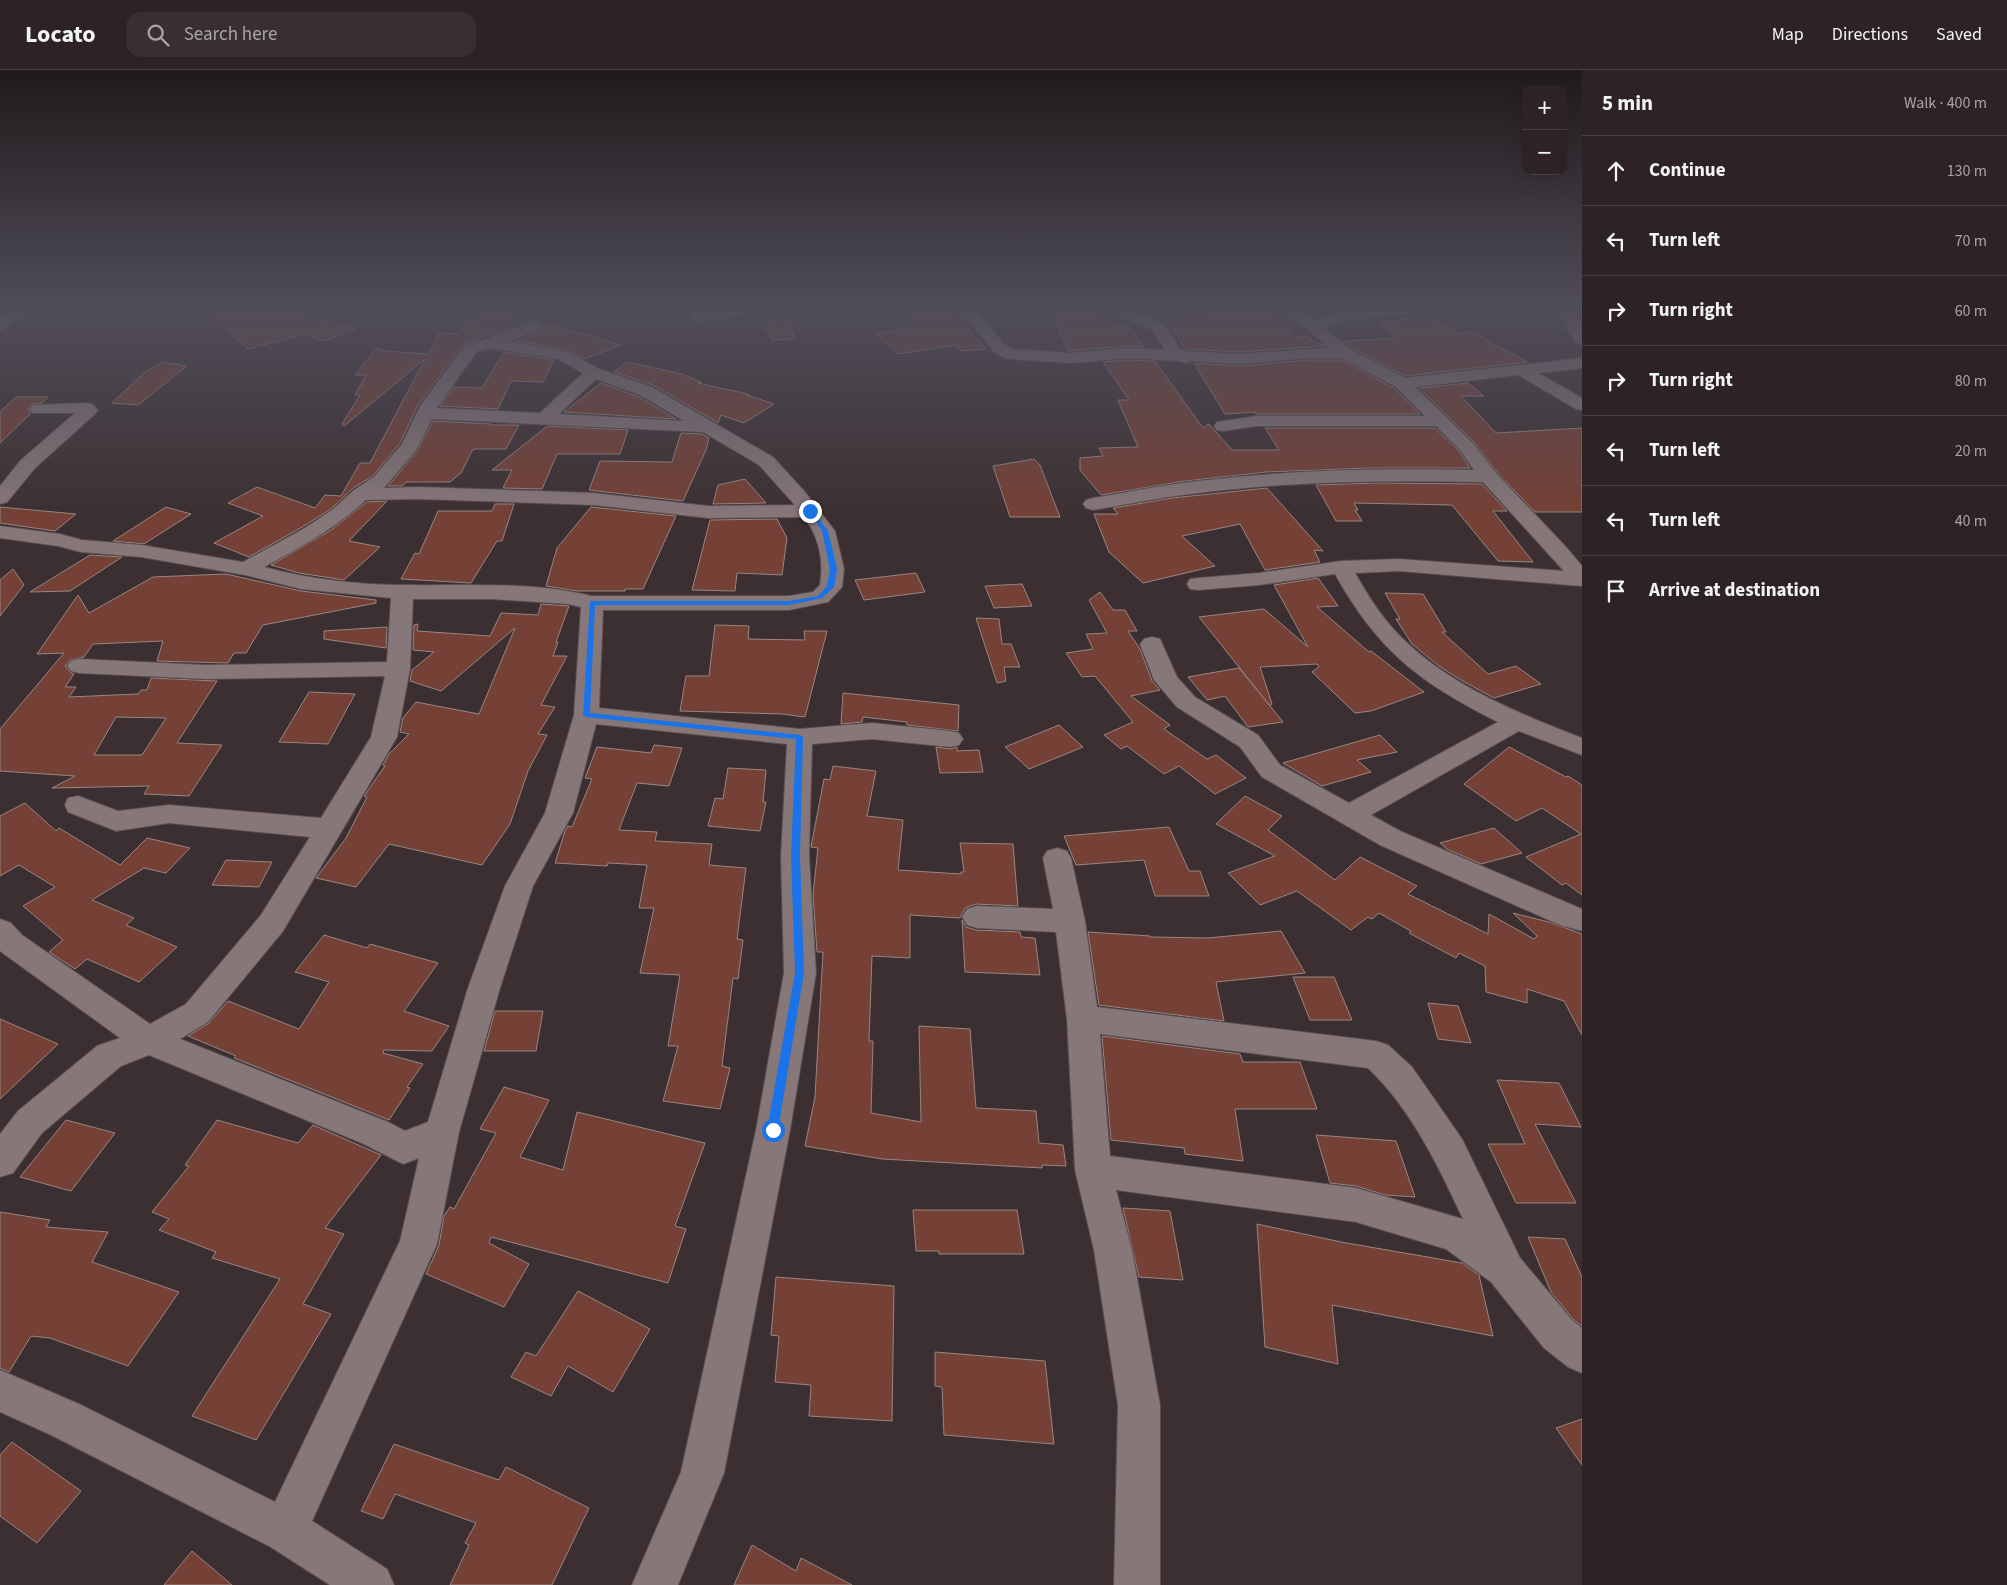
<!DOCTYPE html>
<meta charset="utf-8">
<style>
:root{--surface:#2d2325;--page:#392f32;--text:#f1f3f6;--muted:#a7a4a7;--line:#484042}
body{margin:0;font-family:"Source Sans 3",sans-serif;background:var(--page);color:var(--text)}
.controls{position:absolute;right:15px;top:15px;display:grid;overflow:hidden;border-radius:10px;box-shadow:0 5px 20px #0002}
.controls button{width:45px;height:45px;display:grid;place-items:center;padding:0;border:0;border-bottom:1px solid var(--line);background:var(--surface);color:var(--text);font:25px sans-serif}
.stop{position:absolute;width:15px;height:15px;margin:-11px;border:4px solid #1a73e8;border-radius:50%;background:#fff}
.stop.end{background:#1a73e8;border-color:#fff;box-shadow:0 1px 5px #0008}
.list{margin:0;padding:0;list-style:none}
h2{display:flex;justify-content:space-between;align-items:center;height:65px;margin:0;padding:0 20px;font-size:21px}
h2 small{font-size:16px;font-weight:400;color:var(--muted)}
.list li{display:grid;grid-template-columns:32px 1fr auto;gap:15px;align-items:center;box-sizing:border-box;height:70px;padding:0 20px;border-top:1px solid var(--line)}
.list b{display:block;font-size:19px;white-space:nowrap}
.list em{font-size:16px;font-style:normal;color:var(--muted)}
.icon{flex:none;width:28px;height:28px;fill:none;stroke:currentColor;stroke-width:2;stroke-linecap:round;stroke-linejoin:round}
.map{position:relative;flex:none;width:1582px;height:1515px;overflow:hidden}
header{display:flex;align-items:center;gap:30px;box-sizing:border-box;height:70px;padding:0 25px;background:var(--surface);border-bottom:1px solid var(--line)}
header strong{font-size:24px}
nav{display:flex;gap:28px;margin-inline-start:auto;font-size:18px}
.search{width:350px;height:45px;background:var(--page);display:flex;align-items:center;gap:12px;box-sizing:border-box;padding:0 18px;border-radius:15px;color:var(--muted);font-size:19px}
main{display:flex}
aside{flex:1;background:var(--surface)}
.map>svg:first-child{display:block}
.building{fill:#754035;stroke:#978784;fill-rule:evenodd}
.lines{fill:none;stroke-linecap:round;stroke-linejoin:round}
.street-casing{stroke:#594e50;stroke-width:2}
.street{fill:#867779;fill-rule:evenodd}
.route{fill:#1a73e8}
</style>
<header>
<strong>Locato</strong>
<div class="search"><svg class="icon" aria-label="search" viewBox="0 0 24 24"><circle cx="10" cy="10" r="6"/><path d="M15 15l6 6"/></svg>Search here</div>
<nav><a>Map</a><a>Directions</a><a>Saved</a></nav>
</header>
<main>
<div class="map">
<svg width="1582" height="1515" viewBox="0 0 1582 1515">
<rect width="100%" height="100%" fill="#3c2f31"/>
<g class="building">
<polygon points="199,236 270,236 355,259 324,271 306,264 248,279"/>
<polygon points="903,236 949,236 986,279 961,281 956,275 897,284 875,263 918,258"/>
<polygon points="1048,236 1087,236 1111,256 1128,256 1144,277 1127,276 1068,281"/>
<polygon points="1204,236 1230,236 1233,241 1267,240 1295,267 1308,267 1316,273 1320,273 1325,276 1240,282 1185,279 1166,248 1210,244"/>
<polygon points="484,240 518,240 506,260 464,273 418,335 400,373 373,406 353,418 331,439 304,456 249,487 214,473 263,446 228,433 257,417 315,438 325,425 341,426 360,393 370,393 425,289 344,356 342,354 360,325 355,325 366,305 355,305 377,278 386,281 428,284 439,263 459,264 467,252 476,252"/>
<polygon points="786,244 795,269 772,270 765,256"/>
<polygon points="1425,246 1459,263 1472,262 1527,292 1405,306 1352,278 1343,271 1398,268 1379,253"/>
<polygon points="546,255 581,263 621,275 584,289 568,280 517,271 540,261"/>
<polygon points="504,282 554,290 543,312 511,311 498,339 440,336 454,317 482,318"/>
<polygon points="1127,290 1155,291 1203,358 1209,354 1232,380 1279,380 1265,358 1435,358 1460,382 1470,398 1370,398 1266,402 1185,411 1101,425 1080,400 1080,388 1103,386 1099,378 1138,377 1118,330 1129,330 1103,292"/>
<polygon points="1307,290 1342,290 1395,319 1420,344 1256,344 1255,342 1225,344 1194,293 1240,296"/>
<polygon points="163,292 187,296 138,335 112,333 145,302"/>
<polygon points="627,292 682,304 701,312 698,313 748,324 747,325 774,334 744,353 721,345 718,353 653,315 614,302"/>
<polygon points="601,313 639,327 676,349 564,342"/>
<polygon points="1468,313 1484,326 1461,326 1496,363 1582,358 1582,442 1535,442 1496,401 1474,372 1419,318"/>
<polygon points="16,327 48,327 42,333 32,334 28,339 31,343 0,373 0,342"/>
<polygon points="433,351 491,354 491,355 519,355 506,379 473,379 461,403 450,412 406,412 402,416 388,416 417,381"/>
<polygon points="546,357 547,356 628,360 620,384 557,384 542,419 503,418 512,400 492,400"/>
<polygon points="681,363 702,364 709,368 706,380 683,431 589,420 600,391 672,392"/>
<polygon points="1034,389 1040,395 1060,447 1010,447 993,396"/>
<polygon points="745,409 766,433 713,434 718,415"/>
<polygon points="1376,413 1482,414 1507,441 1493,441 1533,492 1498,491 1452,435 1354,433 1358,440 1355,440 1362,451 1336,451 1316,415"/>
<polygon points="1267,418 1323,481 1314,480 1320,492 1265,500 1240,454 1182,466 1215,496 1143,513 1109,482 1094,444 1118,444 1113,438 1172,428"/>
<polygon points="387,431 349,471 380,477 344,510 299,503 271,495 331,460 367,432"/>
<polygon points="495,434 514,434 502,471 497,471 471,513 401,509 415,483 419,484 438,441 492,441"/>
<polygon points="0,437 76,444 55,461 0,453"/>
<polygon points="166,437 191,444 144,474 113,471"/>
<polygon points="591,437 676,446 643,519 625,519 625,521 577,521 546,516 557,478"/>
<polygon points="777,449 787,468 782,505 737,503 735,521 692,520 710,450"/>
<polygon points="90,485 122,487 70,521 30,522"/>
<polygon points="13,499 24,515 0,546 0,510"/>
<polygon points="916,503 925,522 864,530 855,510"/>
<path d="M226 504 301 521 376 530V533L263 555 246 583H234L228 593 157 591 163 571 93 574 84 587 70 590 65 596 70 602 74 604 65 617H76L69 627 138 624 141 620H147L151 608 217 611 177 673 222 675 189 726 144 724 149 716 52 718 75 706 0 701V659L64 583 37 584 78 525 89 543 153 507ZM116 647 166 648 142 685H94Z"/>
<polygon points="1318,508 1338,536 1317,537 1369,582 1371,581 1424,622 1371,641 1355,643 1312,602 1319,597 1317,594 1260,597 1272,634 1270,636 1199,547 1264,539 1308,577 1274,515"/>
<polygon points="1022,514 1032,536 994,538 985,516"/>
<polygon points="1100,522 1113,540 1125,540 1137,561 1128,561 1140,579 1152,611 1160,620 1131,626 1170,655 1164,659 1207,689 1216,685 1246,708 1215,724 1179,696 1164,704 1127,676 1121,679 1104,665 1133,652 1095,606 1082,607 1066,583 1093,579 1086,564 1107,563 1089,530"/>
<polygon points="1385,523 1423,524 1446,562 1442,562 1488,604 1516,596 1541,614 1494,628 1461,610 1439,596 1412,574 1396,549 1400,549"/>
<polygon points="541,534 569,536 556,572 558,572 553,586 567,586 541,635 555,637 538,664 547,665 528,701 510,754 482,795 389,774 356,817 316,808 346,768 367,727 364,726 385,696 383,695 389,684 409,664 400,662 403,648 416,632 479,644 515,558 441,621 410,611 412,600 434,582 413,580 414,555 418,554 417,561 490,566 501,543 538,545"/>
<polygon points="976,548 999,549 1002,574 1011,574 1020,597 1004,597 1006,611 997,613"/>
<polygon points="715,555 749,556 748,569 805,570 804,561 827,561 805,647 782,644 680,641 686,606 709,606"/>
<polygon points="387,557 386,578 324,569 324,561"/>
<polygon points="1239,598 1283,652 1248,657 1225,626 1207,630 1188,607"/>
<polygon points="309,622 355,624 328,674 279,672"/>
<polygon points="843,623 959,635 958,661 907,655 907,652 863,647 862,652 841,654"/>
<polygon points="1059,655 1083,677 1029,699 1005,677"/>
<polygon points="1380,665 1397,682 1357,690 1371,702 1322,716 1283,693"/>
<polygon points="654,675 682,678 669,716 637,713 619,760 657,762 655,771 712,774 709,795 746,798 737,869 743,870 738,909 733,908 722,996 730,998 720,1039 663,1031 678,976 668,976 680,905 640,903 654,838 639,838 647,795 608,793 607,796 555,793 565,761 568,756 572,757 592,709 585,708 597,677 651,683"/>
<polygon points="936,677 950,679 957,677 957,681 979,680 983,702 940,703"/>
<polygon points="1509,677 1566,707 1568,706 1582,715 1582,825 1566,813 1562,815 1526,787 1581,764 1542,738 1516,751 1464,714"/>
<polygon points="833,696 876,701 867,746 903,750 898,800 961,804 961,802 964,802 960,773 1013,774 1018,836 976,834 965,838 960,848 910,845 910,888 872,886 869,971 873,971 871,1043 921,1052 919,956 970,959 976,1038 1036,1041 1039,1073 1063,1075 1066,1096 1042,1095 1042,1098 882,1089 805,1076 815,1027 823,882 817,882 813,825 818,778 811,777 824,709 830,710"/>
<polygon points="728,698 766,700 763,732 766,732 760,761 708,756 715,728 723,729"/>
<polygon points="1245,726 1282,746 1268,760 1335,810 1360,787 1417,816 1408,824 1488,864 1489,844 1534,869 1537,866 1513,843 1549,852 1582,864 1582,965 1564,931 1527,919 1527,933 1486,922 1485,896 1459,883 1456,888 1409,863 1411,861 1379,843 1372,849 1368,847 1351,860 1297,821 1260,835 1228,803 1275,786 1216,754"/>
<polygon points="25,733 56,761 59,758 120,795 147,768 190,778 166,803 144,798 92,830 134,848 126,855 177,877 139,912 87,889 75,899 49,882 63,870 23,836 55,817 19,795 0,806 0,746"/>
<polygon points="1169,757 1189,801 1200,801 1209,826 1155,826 1144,790 1076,795 1064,766"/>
<polygon points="1494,758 1522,783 1481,794 1447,779 1440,773"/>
<polygon points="226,790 272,792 259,817 212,815"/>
<polygon points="962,850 966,857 976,860 1020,862 1021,867 1035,868 1040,905 965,902"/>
<polygon points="1281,861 1305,903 1216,912 1224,951 1099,935 1088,862 1150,866 1150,867 1208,868"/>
<polygon points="324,865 367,878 370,874 438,893 404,941 449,956 432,981 384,980 383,983 423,994 407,1017 410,1018 389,1050 234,988 236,986 188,966 209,953 228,931 299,959 329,912 295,902"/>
<polygon points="1293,907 1334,907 1352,950 1310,950"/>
<polygon points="1428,933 1458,936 1471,973 1438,969"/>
<polygon points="495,941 543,941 536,981 484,981"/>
<polygon points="0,949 58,974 0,1029"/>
<polygon points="1102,966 1240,984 1243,992 1300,992 1317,1039 1235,1039 1243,1091 1185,1084 1184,1078 1111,1070"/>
<polygon points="1497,1010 1559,1013 1581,1057 1535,1054 1576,1133 1516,1133 1488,1074 1525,1074"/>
<polygon points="504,1017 549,1030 520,1087 563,1100 577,1042 705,1073 675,1156 686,1159 668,1213 491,1167 489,1173 529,1194 504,1237 426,1204 439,1175 444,1146 450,1137 454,1139 496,1063 480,1059"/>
<polygon points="66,1050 115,1063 71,1121 20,1107"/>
<polygon points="217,1050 298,1073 313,1055 381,1085 325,1158 344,1164 303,1234 331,1244 256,1370 192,1346 280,1209 212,1188 216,1182 159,1160 169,1149 152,1142 189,1096 185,1095"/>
<polygon points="1316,1065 1396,1071 1415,1127 1385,1125 1356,1116 1330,1113"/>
<polygon points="1123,1138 1170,1141 1183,1210 1139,1207"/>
<polygon points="913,1140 1017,1140 1024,1184 939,1184 939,1181 916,1181"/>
<polygon points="0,1142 50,1150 46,1157 108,1162 92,1192 179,1222 128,1296 50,1268 31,1266 9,1302 0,1298"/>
<polygon points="1257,1154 1341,1172 1462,1193 1479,1205 1493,1266 1332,1235 1338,1294 1265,1277"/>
<polygon points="1528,1167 1565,1169 1582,1207 1582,1256 1573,1249 1551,1222"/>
<polygon points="776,1207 894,1216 892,1351 809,1346 811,1315 775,1312 779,1266 771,1265"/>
<polygon points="578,1221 650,1259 613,1322 568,1296 551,1326 511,1307 526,1282 536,1286"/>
<polygon points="935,1282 1045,1291 1054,1374 944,1365 942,1317 935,1316"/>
<polygon points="1582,1349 1582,1395 1556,1358"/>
<polygon points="12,1372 81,1421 37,1473 0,1446 0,1385"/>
<polygon points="394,1374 499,1410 506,1397 589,1438 552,1515 450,1515 469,1475 465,1473 476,1453 395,1424 383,1449 361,1441"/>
<polygon points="752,1475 796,1501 801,1488 852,1515 734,1515"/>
<polygon points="192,1481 232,1515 164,1515"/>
</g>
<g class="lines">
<defs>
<g id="street">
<polygon points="15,236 32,236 5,258 0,260 0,248"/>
<polygon points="738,236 777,236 770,240 697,252 692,250 689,247 692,244 697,242"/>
<path d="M954 236H969L989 256 1003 273 1012 279 1072 283 1127 278 1165 280 1153 260 1105 239 1103 236H1123L1164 254 1180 279 1185 281 1240 284 1330 278 1307 259 1272 236H1290L1314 251 1347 241 1392 236H1451L1444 240 1349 249 1323 257 1351 280 1405 308 1582 288V298L1538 303 1582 328V340L1576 339 1518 305 1415 317 1473 373 1495 402 1566 477 1582 496V516L1399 501 1355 503C1367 524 1380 545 1397 563 1446 614 1517 643 1582 668V685L1519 661 1371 745 1400 761 1582 839V861L1560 855 1380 775 1262 707 1240 677 1177 637 1154 610 1140 574 1144 569 1152 567 1160 569 1177 607 1195 627 1258 665 1280 695 1349 733 1498 652C1420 613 1378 581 1335 504L1259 515 1198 520 1190 519 1187 514 1190 509 1198 508 1259 503 1341 491 1399 489 1564 501 1483 412C1388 410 1292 411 1198 423 1163 427 1128 434 1093 440L1086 438 1083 434 1086 430 1093 428C1128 422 1163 415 1198 411 1289 400 1382 398 1474 400L1461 381 1436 356H1257L1223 361 1217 360 1214 356 1217 352 1257 346H1425L1396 317 1342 288H1307L1240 294 1192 291 1186 293 1179 291 1127 288 1072 293 1009 289 999 285 992 280 979 262Z"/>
<polygon points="1550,236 1566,236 1580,248 1582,274 1576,272 1567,260 1569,254"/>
<path d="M534 251 539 253 542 256 539 259 509 271 568 282 599 299 652 317 773 387 805 422 835 461 844 499 842 517 828 532 789 540H603L599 638 800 659 872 653 950 661 959 663 963 669 959 675 950 677 872 669 812 674 809 786 816 903 790 1060 724 1403 678 1515H632L681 1402 756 1060 784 903 781 786 787 674 596 654 573 743 533 816 500 918 459 1062 437 1174 312 1451 387 1499 394 1515H330L269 1476 49 1364 0 1342V1300L79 1334 275 1432 400 1171 419 1088 403 1094 364 1074 149 985 121 996 42 1063 13 1103 0 1107V1064L18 1041 97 976 120 968 0 881V849L11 853 22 865 150 954 186 934 261 845 310 767 169 753 116 761 68 742 65 735 68 728 78 726 118 741 169 735 321 748 371 667 385 606 206 609 79 603 71 601 67 596 71 591 79 589 206 595 387 592 391 528 301 519 245 505 141 487 81 482 58 476 0 468V456L60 464 82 470 141 475 243 492 305 458 332 440 354 420 374 407 402 374 420 336 466 274 487 269ZM491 278 558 289 583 303 540 343 437 338 477 281ZM596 309 640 325 684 351 559 344ZM432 349 703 362 759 395 795 435 708 436 594 423 419 417 384 418 416 380ZM419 429 594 435 708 448 804 447C819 467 824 490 820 515L813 522 789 526H592C531 511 467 516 405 515 359 515 309 509 264 497 301 477 336 458 366 430ZM413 529H491L568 534 581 537 574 645 545 743 505 816 468 918 428 1052 405 1061 388 1052 180 969 208 952 283 861 397 667 410 599Z"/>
<polygon points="86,333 92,334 98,340 95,344 35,398 7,432 0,434 0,416 21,390 75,343 33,343 30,339 33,335"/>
<path d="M1057 778 1067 781 1071 788 1085 851 1097 937 1376 971 1388 975 1412 997 1462 1069 1520 1188 1572 1250 1582 1258V1303L1568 1297 1544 1278 1491 1212 1446 1179 1356 1152 1116 1120 1132 1180 1160 1335V1515H1114L1118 1335 1094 1180 1075 1100 1067 949 1056 862 977 858 967 855 962 847 967 839 977 836 1053 839 1043 788 1047 781ZM1100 964 1368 998C1411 1039 1438 1095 1463 1149L1356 1118 1110 1086Z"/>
</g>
</defs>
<use href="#street" class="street-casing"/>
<use href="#street" class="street"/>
</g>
<linearGradient id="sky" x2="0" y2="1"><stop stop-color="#211a1b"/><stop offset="0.53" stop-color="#504d5a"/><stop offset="1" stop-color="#504d5a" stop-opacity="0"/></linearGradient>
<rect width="1582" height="448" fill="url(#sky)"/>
<polygon class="route" points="808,440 812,440 828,461 837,499 834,517 822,528 789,535 595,535 590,643 800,665 803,667 800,786 804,903 778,1060 773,1064 767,1060 795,903 791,786 796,669 586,647 583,645 590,531 789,531 818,526 827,516 830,499 822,461"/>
</svg>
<div class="controls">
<button>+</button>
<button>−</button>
</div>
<div class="stop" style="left:773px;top:1060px"></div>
<div class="stop end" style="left:810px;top:441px"></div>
</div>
<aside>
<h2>5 min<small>Walk · 400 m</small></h2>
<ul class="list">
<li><svg class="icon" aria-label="ahead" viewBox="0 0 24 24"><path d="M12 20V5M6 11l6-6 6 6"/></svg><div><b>Continue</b></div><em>130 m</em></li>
<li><svg class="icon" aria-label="left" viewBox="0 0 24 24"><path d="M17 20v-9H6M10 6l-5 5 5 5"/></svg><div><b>Turn left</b></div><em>70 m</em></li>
<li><svg class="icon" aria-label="right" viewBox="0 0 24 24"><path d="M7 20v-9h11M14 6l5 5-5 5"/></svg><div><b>Turn right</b></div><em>60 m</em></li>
<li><svg class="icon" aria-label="right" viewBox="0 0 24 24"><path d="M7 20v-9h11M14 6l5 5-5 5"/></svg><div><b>Turn right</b></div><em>80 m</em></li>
<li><svg class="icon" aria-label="left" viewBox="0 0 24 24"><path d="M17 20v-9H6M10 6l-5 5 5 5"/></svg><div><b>Turn left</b></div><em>20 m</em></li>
<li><svg class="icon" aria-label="left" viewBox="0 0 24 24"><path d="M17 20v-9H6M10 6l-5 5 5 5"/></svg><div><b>Turn left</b></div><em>40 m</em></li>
<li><svg class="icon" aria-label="arrive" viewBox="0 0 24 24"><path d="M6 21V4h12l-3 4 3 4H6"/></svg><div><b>Arrive at destination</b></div></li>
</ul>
</aside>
</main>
